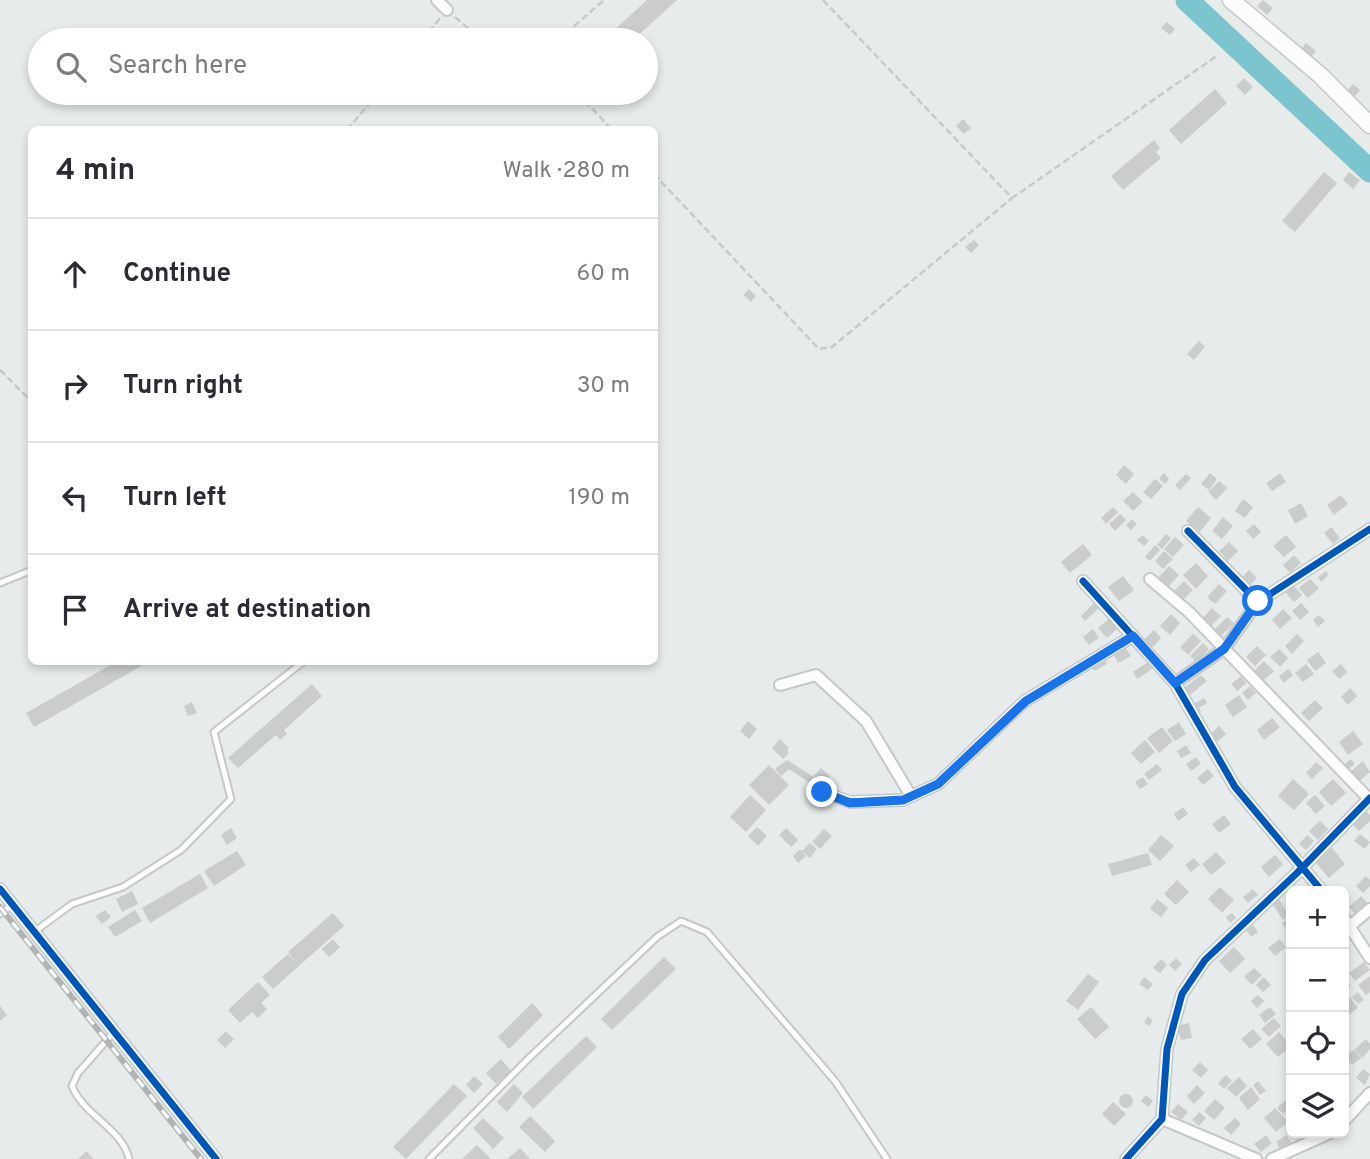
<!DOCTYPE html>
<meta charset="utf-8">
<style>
:root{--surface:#fff;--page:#f2f2f3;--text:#2b2b33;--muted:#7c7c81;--line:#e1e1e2}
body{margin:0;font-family:Overpass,sans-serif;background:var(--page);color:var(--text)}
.controls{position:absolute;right:21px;bottom:21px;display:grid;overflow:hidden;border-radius:10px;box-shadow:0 4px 10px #0003}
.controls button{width:63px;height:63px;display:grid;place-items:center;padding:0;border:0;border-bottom:2px solid var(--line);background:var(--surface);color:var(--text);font:35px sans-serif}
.stop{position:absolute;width:21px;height:21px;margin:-16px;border:5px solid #1a73e8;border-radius:50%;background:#fff}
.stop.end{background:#1a73e8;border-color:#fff;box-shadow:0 2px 7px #0008}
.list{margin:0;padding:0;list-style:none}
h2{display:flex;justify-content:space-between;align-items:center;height:91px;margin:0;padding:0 28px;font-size:30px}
h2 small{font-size:23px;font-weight:400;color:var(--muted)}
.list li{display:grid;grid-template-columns:46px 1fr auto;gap:21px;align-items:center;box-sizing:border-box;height:112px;padding:0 28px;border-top:2px solid var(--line)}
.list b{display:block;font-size:26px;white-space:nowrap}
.list em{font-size:23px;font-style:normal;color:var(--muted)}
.icon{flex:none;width:38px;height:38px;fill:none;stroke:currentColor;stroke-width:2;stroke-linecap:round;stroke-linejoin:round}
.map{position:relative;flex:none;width:1370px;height:1159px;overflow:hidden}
.search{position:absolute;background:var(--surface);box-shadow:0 4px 10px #0003;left:28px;top:28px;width:630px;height:77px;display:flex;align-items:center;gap:18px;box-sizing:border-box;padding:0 24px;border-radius:38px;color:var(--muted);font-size:26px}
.panel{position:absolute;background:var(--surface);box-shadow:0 4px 10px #0003;left:28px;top:126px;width:630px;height:539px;border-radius:10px}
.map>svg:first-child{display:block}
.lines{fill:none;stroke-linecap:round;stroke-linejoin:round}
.river{stroke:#7cc5ce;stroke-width:23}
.building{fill:#cbcccc}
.lane-casing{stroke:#c6c8c8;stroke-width:9}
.street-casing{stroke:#c6c8c8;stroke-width:14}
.secondary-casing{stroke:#c6c8c8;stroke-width:19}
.path{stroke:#c8c9c9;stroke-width:2.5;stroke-dasharray:7 3.5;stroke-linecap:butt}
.lane{stroke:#fcfcfc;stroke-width:5}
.street{stroke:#fcfcfc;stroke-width:10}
.secondary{stroke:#fcfcfc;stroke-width:16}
.rail-casing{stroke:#b2b3b3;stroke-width:6}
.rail{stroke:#f4f9fa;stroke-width:3.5;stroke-dasharray:10;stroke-linecap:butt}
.cycleway-casing{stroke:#f4f9fa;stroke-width:11}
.cycleway{stroke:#0057b8;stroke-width:7}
.route{stroke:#1a73e8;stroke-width:9}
</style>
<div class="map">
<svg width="1370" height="1159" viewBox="0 0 1370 1159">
<rect width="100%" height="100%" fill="#e8ebeb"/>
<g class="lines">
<polyline class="river" points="1187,0 1370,171"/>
</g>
<g class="building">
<polygon points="647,0 677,0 633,40 603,40"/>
<polygon points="1263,0 1273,8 1267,15 1257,6"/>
<polygon points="1167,22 1175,29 1170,35 1161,28"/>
<polygon points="1306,43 1316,51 1311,57 1301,49"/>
<polygon points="1244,78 1253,87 1245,95 1236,86"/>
<polygon points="1353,84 1360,90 1355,96 1348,90"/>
<polygon points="1215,89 1227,103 1181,144 1169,130"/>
<polygon points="963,119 971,128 964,134 956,126"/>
<polygon points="1154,140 1160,148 1156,152 1161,158 1123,190 1111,176"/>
<polygon points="1324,172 1337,183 1295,232 1282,221"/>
<polygon points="1349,172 1360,180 1353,189 1343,180"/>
<polygon points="974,240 979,245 971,253 965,247"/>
<polygon points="749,289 756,296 751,302 743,295"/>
<polygon points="1199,341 1205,347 1194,360 1187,354"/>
<polygon points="1124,465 1134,474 1126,484 1116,475"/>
<polygon points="1164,473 1169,479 1165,484 1159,478"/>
<polygon points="1210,473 1217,479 1209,490 1201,484"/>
<polygon points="1280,473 1286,482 1272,491 1266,483"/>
<polygon points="1186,474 1191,478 1180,490 1175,485"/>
<polygon points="1155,479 1163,486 1151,499 1143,492"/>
<polygon points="1219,481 1227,488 1216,500 1208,492"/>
<polygon points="1133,492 1143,502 1133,511 1123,501"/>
<polygon points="1341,495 1348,504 1334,515 1327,505"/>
<polygon points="1243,499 1253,507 1245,518 1235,511"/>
<polygon points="1301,503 1308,516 1295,524 1288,510"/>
<polygon points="1113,507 1118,512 1106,524 1101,518"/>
<polygon points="1198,507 1211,518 1200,532 1186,521"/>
<polygon points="1120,514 1126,520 1115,531 1109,524"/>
<polygon points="1223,517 1233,526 1222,539 1212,531"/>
<polygon points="1132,519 1137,524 1131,530 1126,525"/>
<polygon points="1254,524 1261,532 1253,539 1246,531"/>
<polygon points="1331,527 1340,538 1333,544 1324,533"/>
<polygon points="1166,534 1171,538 1162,549 1157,545"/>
<polygon points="1143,535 1149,541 1144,546 1137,540"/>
<polygon points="1286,535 1296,547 1284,557 1273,546"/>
<polygon points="1175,537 1184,545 1173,557 1164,549"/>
<polygon points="1229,542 1238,551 1228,561 1219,551"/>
<polygon points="1083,544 1092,555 1070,573 1061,562"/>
<polygon points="1155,545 1160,550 1150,561 1145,557"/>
<polygon points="1164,551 1173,559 1163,569 1155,561"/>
<polygon points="1294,555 1301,563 1290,573 1283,565"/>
<polygon points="1196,563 1208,576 1196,589 1183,575"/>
<polygon points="1169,566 1179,575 1167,588 1157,579"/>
<polygon points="1249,570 1257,578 1247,588 1239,580"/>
<polygon points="1326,571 1329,575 1321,582 1318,577"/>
<polygon points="1123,576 1134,590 1119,601 1108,587"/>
<polygon points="1310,579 1319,588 1308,598 1299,588"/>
<polygon points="1184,581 1193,590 1182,601 1173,592"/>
<polygon points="1219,584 1227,591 1215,604 1207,597"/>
<polygon points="1293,585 1302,595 1294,602 1285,592"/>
<polygon points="1095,602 1100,607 1085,621 1081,616"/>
<polygon points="1301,603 1309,612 1300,620 1292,611"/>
<polygon points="1212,608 1221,616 1210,627 1201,620"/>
<polygon points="1283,609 1292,618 1280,629 1272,620"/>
<polygon points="1171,614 1180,623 1170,635 1160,626"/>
<polygon points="1319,615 1325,621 1318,627 1313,620"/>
<polygon points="1227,617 1234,623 1221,636 1214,630"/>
<polygon points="1109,619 1117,629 1107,638 1098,628"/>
<polygon points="1093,629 1099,638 1089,645 1083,637"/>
<polygon points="1154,630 1161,638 1150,650 1142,642"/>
<polygon points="1193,634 1201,641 1188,655 1180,647"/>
<polygon points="1297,634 1304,641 1292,654 1285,646"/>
<polygon points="1203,643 1209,649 1196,662 1190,656"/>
<polygon points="1124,645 1131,656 1118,663 1112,652"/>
<polygon points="1257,646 1266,655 1255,666 1246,657"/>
<polygon points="1279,649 1288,658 1280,667 1270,657"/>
<polygon points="1318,652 1326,663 1315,671 1307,660"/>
<polygon points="1104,659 1107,664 1094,671 1091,666"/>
<polygon points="1264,661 1274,671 1263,681 1254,671"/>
<polygon points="116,662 141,662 143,665 34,727 26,713"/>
<polygon points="1148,662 1152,669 1137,679 1133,672"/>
<polygon points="1306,664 1314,674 1303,682 1295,673"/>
<polygon points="1341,664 1347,672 1339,679 1332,671"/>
<polygon points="1288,669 1293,675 1284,683 1279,676"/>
<polygon points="1201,675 1207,681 1190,695 1184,688"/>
<polygon points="1241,676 1246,683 1237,691 1231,684"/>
<polygon points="312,684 322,696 284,730 287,734 280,740 276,735 238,768 228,758"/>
<polygon points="1250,686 1256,693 1248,700 1242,693"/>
<polygon points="1350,688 1357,696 1348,705 1341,697"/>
<polygon points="1239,695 1247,707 1233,717 1225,705"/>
<polygon points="1204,698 1207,703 1199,708 1201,711 1197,714 1192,705"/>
<polygon points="1315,700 1323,708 1309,721 1301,713"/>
<polygon points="192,702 197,713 188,716 184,706"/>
<polygon points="1272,718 1280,727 1264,740 1257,730"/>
<polygon points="748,721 757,729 749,739 740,731"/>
<polygon points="1179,722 1186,734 1175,741 1167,730"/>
<polygon points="1219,726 1226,734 1215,744 1208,736"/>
<polygon points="1162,727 1173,741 1159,753 1147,738"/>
<polygon points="1353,731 1363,744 1348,755 1339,742"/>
<polygon points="780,739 789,748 787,750 789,753 783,759 772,748"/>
<polygon points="1145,740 1155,752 1141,764 1131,753"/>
<polygon points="1186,745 1191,753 1181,758 1177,751"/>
<polygon points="1196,757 1201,764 1191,771 1186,764"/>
<polygon points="1351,759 1355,764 1344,772 1340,768"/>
<polygon points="787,760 817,779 813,785 789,769 781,776 775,769"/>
<polygon points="1363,761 1370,772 1357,783 1349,773"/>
<polygon points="1316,762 1323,768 1312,779 1306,773"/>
<polygon points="1157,764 1162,770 1149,780 1144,774"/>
<polygon points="769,765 789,785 769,805 749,785"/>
<polygon points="821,768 830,776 823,784 814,776"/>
<polygon points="1208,769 1214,776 1203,785 1197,778"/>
<polygon points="1143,777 1148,784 1140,789 1135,782"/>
<polygon points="1293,779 1309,794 1294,810 1278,796"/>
<polygon points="1333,779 1346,793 1331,806 1319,792"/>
<polygon points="750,795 766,810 746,832 730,817"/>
<polygon points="1315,795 1325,806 1316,814 1306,803"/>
<polygon points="1183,807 1188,814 1178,821 1174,814"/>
<polygon points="1364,809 1370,815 1370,821 1359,831 1350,822"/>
<polygon points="1224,815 1231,824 1219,833 1212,824"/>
<polygon points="1320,821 1328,829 1318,840 1309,831"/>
<polygon points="757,827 767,836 758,846 748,836"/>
<polygon points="231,828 237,838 227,845 221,835"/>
<polygon points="786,828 798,840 791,847 779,835"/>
<polygon points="824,829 832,836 820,849 812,842"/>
<polygon points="1360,834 1370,842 1365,849 1354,841"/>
<polygon points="1161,835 1174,846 1160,861 1148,850"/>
<polygon points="1307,835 1314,841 1306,850 1299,844"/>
<polygon points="810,843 817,849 810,858 802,851"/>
<polygon points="1332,848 1345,864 1329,878 1315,862"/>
<polygon points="800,849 806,856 798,863 793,856"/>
<polygon points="237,851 246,865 214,886 204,871"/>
<polygon points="1216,852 1226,863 1211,875 1202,864"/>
<polygon points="1148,853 1152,865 1112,876 1108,864"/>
<polygon points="1275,855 1283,864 1269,877 1261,867"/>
<polygon points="1194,858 1200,865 1191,872 1185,865"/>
<polygon points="200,874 208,888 150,923 142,908"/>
<polygon points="1366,876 1370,880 1370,886 1363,893 1356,886"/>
<polygon points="1177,880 1189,892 1176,905 1164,894"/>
<polygon points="1220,887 1234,900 1222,913 1208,899"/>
<polygon points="1253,889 1258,895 1248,903 1243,897"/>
<polygon points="132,891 138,904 122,912 116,899"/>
<polygon points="1361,896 1369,905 1357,916 1349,907"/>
<polygon points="1157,899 1168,908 1161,917 1150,909"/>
<polygon points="1279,899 1289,916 1283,920 1272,903"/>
<polygon points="105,910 111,917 102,924 96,916"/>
<polygon points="135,910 142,921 115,937 108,927"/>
<polygon points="333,913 344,926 273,989 262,977 288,954 295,961 288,952"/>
<polygon points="1232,913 1236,918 1230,923 1226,917"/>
<polygon points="1291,917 1291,939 1282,923"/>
<polygon points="1253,925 1258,932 1251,937 1246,930"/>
<polygon points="333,939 340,947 329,957 322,949"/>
<polygon points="1280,939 1286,947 1275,956 1268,948"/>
<polygon points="1234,947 1245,959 1230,973 1219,961"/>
<polygon points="664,957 676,969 612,1030 601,1019"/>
<polygon points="1176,958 1182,964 1175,971 1169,965"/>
<polygon points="1161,959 1167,965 1160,973 1153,968"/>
<polygon points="1364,962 1370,970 1355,981 1349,973"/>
<polygon points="1254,968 1262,975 1252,985 1244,977"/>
<polygon points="1088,974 1099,982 1078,1010 1066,1001"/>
<polygon points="1344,975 1351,986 1344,990"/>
<polygon points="1370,976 1370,992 1366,995 1358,985"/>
<polygon points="1144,977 1153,984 1148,990 1139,984"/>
<polygon points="1264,977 1271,985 1263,992 1256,985"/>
<polygon points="258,982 270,995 261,1003 267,1009 258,1018 252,1012 240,1023 228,1010"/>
<polygon points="1358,992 1364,1000 1358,1004 1352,997"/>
<polygon points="1258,995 1264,1001 1257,1008 1251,1001"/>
<polygon points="1350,997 1358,1008 1344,1018 1344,1001"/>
<polygon points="532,1003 543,1015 509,1049 498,1037"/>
<polygon points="0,1006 7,1015 0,1021"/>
<polygon points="1091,1007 1109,1027 1095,1039 1077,1019"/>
<polygon points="1270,1007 1276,1014 1265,1023 1259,1015"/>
<polygon points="1148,1016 1153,1021 1149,1026 1144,1022"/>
<polygon points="1274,1018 1281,1026 1269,1037 1261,1029"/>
<polygon points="1189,1023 1192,1038 1181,1040 1177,1026"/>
<polygon points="1253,1029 1262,1039 1250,1049 1241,1039"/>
<polygon points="226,1031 234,1039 225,1048 217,1040"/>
<polygon points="1279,1032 1291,1046 1278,1057 1266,1044"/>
<polygon points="586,1036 597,1047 533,1109 522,1097"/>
<polygon points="1366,1039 1370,1044 1370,1049 1362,1058 1354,1050"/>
<polygon points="1353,1050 1361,1058 1352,1065 1345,1058"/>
<polygon points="501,1059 511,1071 496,1084 486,1073"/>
<polygon points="1200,1062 1208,1070 1201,1078 1192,1070"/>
<polygon points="1363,1069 1370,1074 1365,1085 1356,1078"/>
<polygon points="1226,1075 1232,1081 1224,1089 1218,1083"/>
<polygon points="474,1076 483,1084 474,1093 466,1085"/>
<polygon points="1239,1077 1247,1086 1236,1097 1227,1088"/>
<polygon points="1258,1081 1266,1091 1260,1095 1253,1085"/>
<polygon points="454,1084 467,1096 406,1159 393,1147"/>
<polygon points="514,1084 523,1093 507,1112 497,1102"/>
<polygon points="1197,1085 1205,1093 1194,1104 1187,1096"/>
<polygon points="1251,1087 1260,1099 1248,1110 1239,1098"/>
<circle cx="1126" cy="1101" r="7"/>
<polygon points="1146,1095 1153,1101 1148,1107 1141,1101"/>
<polygon points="1215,1099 1225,1108 1214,1120 1204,1111"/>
<polygon points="1287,1099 1291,1106 1283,1114 1277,1108"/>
<polygon points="1113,1102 1126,1114 1114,1126 1102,1114"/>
<polygon points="1178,1104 1188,1112 1181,1120 1171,1112"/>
<polygon points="1275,1108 1288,1122 1276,1132 1264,1118"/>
<polygon points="1199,1112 1206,1118 1199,1126 1192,1120"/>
<polygon points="530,1116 555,1141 545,1152 519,1127"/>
<polygon points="483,1118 504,1138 493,1149 473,1128"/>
<polygon points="1235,1118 1241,1124 1231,1135 1224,1128"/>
<polygon points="1266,1135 1272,1143 1261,1152 1254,1144"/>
<polygon points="1286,1135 1292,1144 1281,1151 1276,1142"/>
<polygon points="477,1145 491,1159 462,1159"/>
<polygon points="520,1148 530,1159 507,1159"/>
<polygon points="86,1151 94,1159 78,1159"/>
</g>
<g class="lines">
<defs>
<g id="lane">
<polyline points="0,583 32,570"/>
<polyline points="0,914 12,905"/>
<polyline points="34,932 72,904 123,887 181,850 231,799 214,732 303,662"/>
<path d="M114 1032 78 1073 72 1086C83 1115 123 1129 129 1159"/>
<polyline points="429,1159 528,1059 657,937 681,921 707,932 835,1081 887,1159"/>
</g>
<g id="street">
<polyline points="437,0 447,10"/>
<polyline points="1188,531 1258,602 1370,529"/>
<polyline points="1150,579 1190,613 1370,800"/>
<polyline points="1083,581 1175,683 1235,787 1322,891"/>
<polyline points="1175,683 1224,649 1258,602"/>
<polyline points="780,685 816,675 866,721 911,796"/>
<polyline points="822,792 850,802 903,800 938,784 1025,701 1133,636"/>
<polyline points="0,889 216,1159"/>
<polyline points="1344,918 1370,958"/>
<polyline points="1350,926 1370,909"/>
<polyline points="1162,1119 1256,1159"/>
<polyline points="1344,1121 1370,1093"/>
<polyline points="1126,1159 1162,1119 1167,1049 1182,994 1205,960 1297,873 1370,798"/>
<polyline points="1272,1159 1330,1133"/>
</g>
<polyline id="secondary" points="1231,0 1320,75 1370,125"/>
</defs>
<use href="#lane" class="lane-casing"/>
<use href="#street" class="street-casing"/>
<use href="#secondary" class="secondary-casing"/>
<g class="path">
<polyline points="823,0 1012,198 1218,55"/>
<polyline points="455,17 482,40"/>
<polyline points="422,40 441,17"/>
<polyline points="558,40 604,0"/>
<polyline points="578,93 612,130"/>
<polyline points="347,130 378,93"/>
<polyline points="654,174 819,349 832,347 1012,198"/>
<polyline points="0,370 32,402"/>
</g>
<use href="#lane" class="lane"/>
<use href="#street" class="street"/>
<use href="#secondary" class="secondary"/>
<defs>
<polyline id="rail" points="0,907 201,1159"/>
</defs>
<use href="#rail" class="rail-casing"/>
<use href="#rail" class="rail"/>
<defs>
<g id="cycleway">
<polyline points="1188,531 1258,602 1370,529"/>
<polyline points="1083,581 1175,683 1235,787 1322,891"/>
<polyline points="822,792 850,802 903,800 938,784 1025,701 1133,636"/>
<polyline points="0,889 216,1159"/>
<polyline points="1126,1159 1162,1119 1167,1049 1182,994 1205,960 1297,873 1370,798"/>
</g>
</defs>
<use href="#cycleway" class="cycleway-casing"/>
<use href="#cycleway" class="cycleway"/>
</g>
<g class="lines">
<polyline class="route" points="822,792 850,803 903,800 938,784 1026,701 1133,636 1175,683 1224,649 1258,601"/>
</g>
</svg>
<div class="controls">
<button>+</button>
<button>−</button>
<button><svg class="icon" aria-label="locate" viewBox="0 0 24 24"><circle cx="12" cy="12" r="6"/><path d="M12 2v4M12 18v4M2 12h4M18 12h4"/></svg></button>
<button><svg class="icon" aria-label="layers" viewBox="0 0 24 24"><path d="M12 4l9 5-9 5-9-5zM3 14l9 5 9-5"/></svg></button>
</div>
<div class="stop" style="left:1258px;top:601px"></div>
<div class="stop end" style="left:822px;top:792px"></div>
<div class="search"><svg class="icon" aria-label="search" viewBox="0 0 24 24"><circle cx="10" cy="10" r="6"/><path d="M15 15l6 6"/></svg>Search here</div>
<section class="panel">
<h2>4 min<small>Walk · 280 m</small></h2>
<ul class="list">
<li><svg class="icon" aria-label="ahead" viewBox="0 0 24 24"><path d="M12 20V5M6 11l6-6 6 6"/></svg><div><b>Continue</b></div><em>60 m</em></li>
<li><svg class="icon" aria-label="right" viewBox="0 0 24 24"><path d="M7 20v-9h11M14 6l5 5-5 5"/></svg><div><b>Turn right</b></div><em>30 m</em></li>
<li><svg class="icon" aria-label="left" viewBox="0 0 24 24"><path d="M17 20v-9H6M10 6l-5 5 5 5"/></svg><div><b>Turn left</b></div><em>190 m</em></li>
<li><svg class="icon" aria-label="arrive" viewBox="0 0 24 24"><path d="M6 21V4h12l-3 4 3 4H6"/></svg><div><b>Arrive at destination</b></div></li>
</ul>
</section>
</div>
